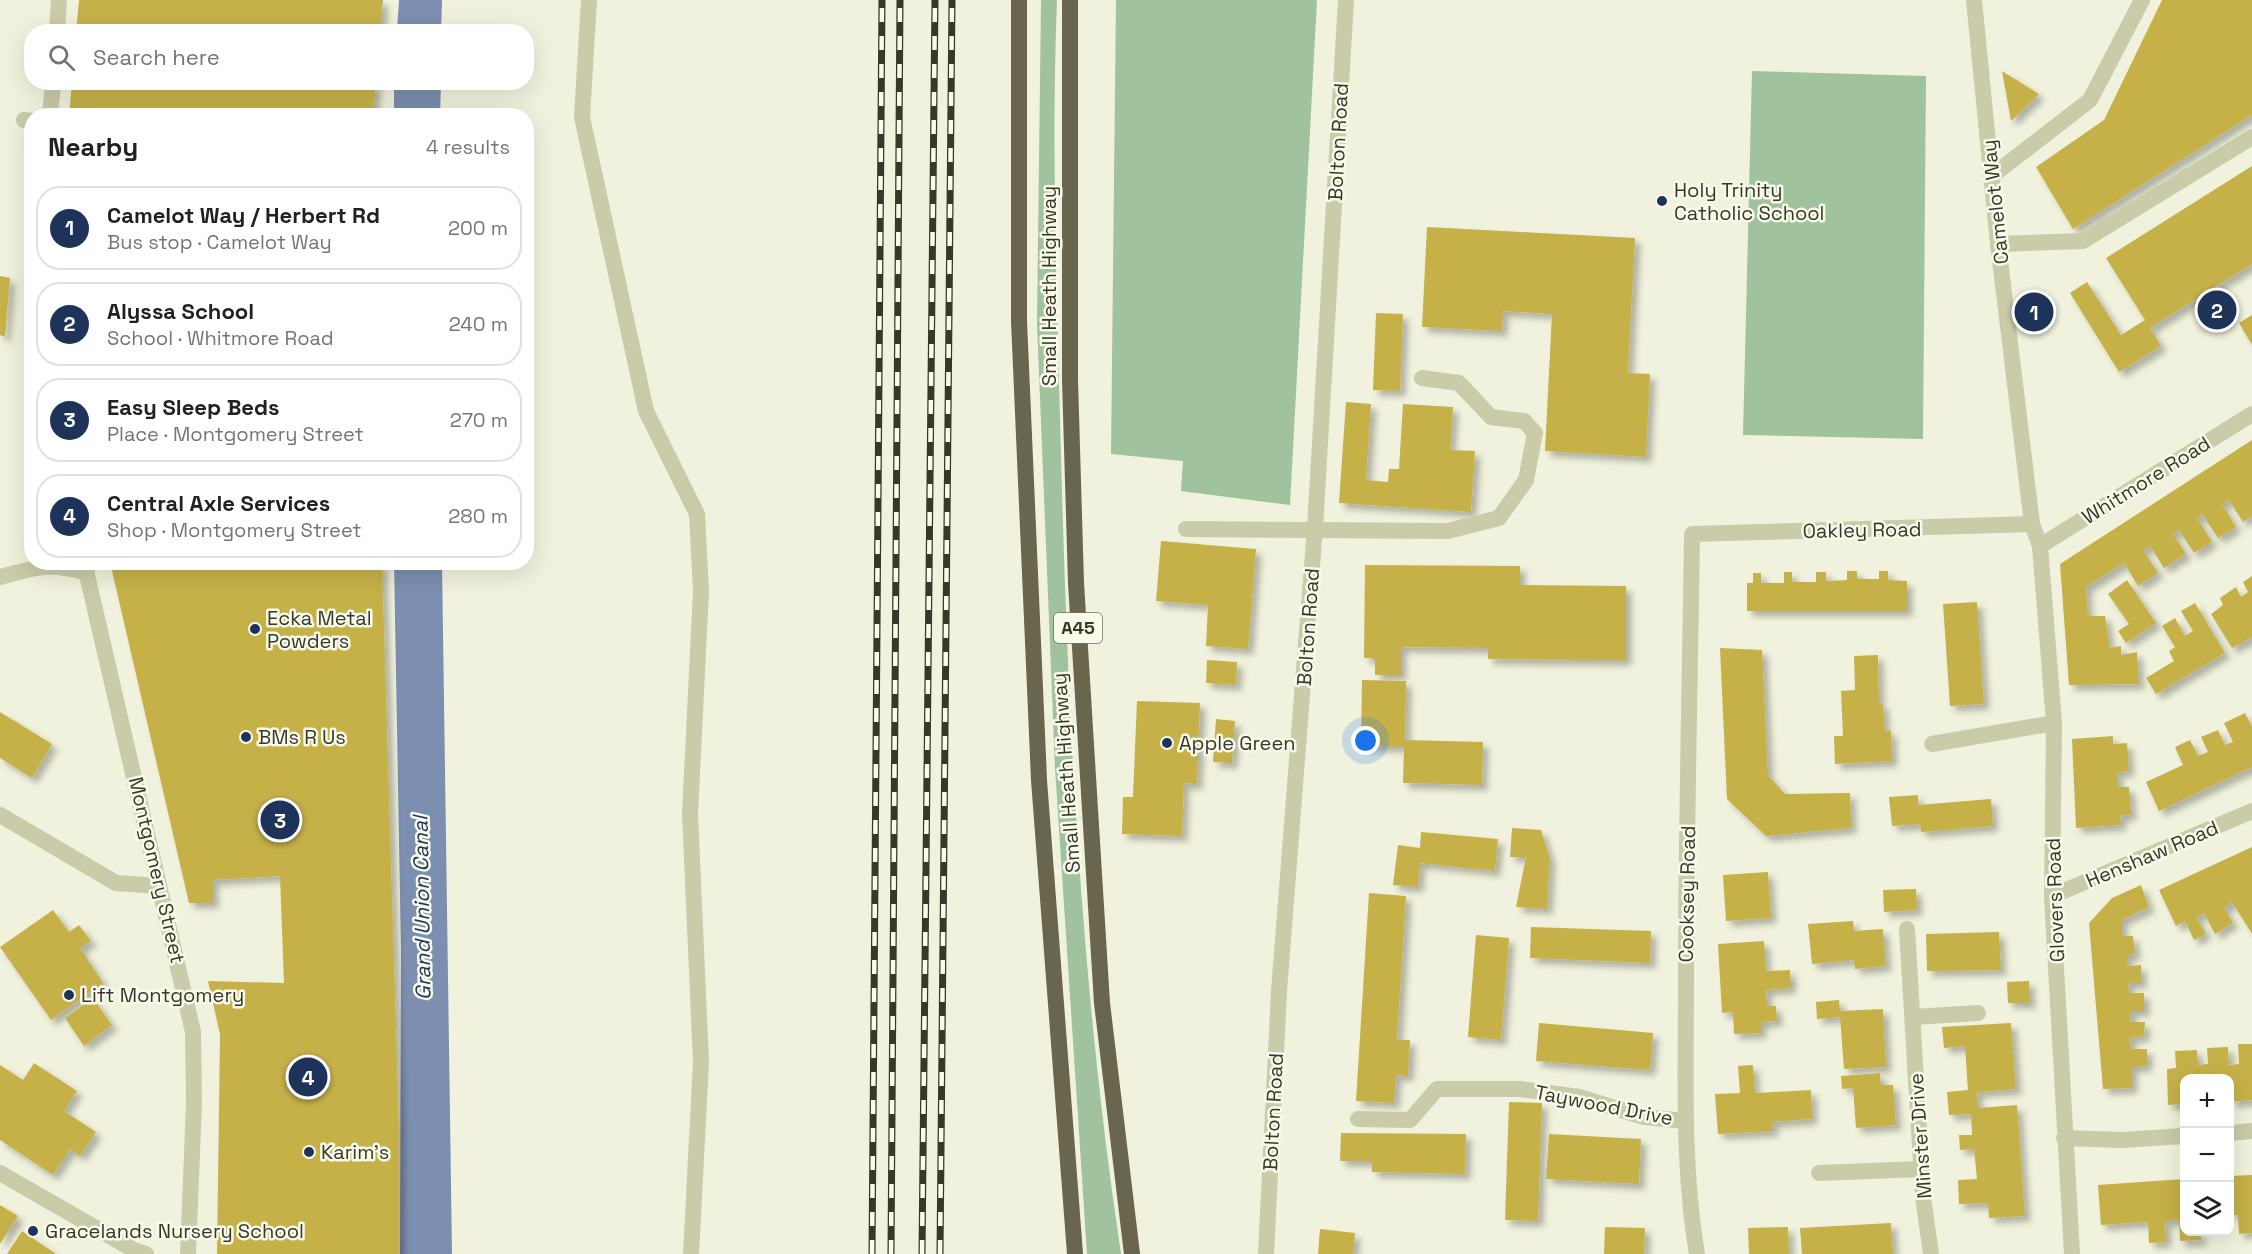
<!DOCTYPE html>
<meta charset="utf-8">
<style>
:root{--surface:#fff;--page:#f6f6f6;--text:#202124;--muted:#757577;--line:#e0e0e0;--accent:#1e335a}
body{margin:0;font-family:"Space Grotesk",sans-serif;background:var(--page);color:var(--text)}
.controls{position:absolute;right:18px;bottom:18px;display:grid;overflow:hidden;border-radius:12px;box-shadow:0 6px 24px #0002}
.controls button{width:54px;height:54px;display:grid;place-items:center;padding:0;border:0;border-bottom:2px solid var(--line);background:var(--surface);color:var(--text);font:30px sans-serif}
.you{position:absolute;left:1366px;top:741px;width:21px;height:21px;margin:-15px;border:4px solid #fff;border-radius:50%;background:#1a73e8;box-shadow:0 0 0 9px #1a73e833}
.badge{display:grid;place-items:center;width:39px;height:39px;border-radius:50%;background:var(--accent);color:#fff;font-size:20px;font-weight:700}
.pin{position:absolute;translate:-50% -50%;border:3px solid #fff;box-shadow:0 2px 6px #0006}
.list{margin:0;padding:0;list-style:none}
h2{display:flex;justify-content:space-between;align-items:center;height:78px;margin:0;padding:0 24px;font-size:26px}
h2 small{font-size:20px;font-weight:400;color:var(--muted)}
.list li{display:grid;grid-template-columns:39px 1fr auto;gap:18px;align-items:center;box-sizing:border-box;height:84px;margin:0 12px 12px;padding:0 12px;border:2px solid var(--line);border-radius:24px}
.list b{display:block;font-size:22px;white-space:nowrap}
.list p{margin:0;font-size:20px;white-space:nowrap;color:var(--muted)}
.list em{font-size:20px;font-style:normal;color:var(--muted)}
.icon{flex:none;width:33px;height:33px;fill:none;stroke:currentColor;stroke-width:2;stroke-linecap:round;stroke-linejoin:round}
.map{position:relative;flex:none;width:2252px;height:1254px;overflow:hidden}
.search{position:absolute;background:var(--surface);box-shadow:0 6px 24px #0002;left:24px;top:24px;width:510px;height:66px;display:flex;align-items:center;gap:15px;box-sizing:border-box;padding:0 21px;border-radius:24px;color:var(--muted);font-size:22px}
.panel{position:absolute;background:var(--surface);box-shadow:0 6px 24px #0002;left:24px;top:108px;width:510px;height:462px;border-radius:24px}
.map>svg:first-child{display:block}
.green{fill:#a0c29d}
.water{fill:#7c8fb0}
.building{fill:#c6b148;filter:url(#shadow)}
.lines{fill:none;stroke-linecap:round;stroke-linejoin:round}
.service{stroke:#c9cba9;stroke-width:16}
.minor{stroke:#c9cba9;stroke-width:16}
.tertiary{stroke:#c9cba9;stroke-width:16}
.trunk{stroke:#6a664d;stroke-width:16}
.rail-casing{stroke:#383729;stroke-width:7}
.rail{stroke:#f8faea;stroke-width:4.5;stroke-dasharray:14;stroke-linecap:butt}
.poi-dot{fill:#1e335a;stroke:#f8faea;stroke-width:2}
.labels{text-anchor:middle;stroke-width:5;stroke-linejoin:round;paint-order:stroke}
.shield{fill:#f8faea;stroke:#727263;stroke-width:1.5}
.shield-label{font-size:18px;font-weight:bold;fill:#383729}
.street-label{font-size:20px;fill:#383729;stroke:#f8faea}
.poi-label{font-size:20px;fill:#383729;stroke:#f8faea;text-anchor:start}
.water-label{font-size:21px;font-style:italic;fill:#1e335a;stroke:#f8faea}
</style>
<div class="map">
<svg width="2252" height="1254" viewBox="0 0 2252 1254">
<defs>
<filter id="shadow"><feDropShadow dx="5.5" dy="5.5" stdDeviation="3" flood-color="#0004"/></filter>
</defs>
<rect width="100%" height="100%" fill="#f0f2dd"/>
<g class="green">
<path d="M1041 0H1057C1051 151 1057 303 1061 455 1068 722 1081 989 1121 1254H1087L1055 768 1037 324Z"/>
<polygon points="1116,0 1317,0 1290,505 1181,491 1183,461 1111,454"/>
<polygon points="1752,71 1926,76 1923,439 1743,435"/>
</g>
<g class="water">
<polygon points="399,0 442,0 441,31 397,31"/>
<polygon points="394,83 441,83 440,115 394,115"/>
<polygon points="394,563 442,563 452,1254 400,1254 401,951"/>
</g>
<g class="building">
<polygon points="79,0 383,0 380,32 76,32"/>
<polygon points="2162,0 2252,0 2252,115 2073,229 2036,167 2104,120"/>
<polygon points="2002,71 2039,94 2011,121"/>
<polygon points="72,82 376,82 373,116 69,116"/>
<polygon points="2252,166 2252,264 2150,328 2161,346 2119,372 2070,293 2087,282 2121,335 2145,320 2106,258"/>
<polygon points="1427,227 1635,238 1628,373 1650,374 1646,457 1545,451 1552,314 1503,311 1502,331 1422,327"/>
<polygon points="0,276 10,278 5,337 0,335"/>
<polygon points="1376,313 1403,314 1400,391 1373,390"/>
<polygon points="2252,315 2252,345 2239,323"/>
<polygon points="1346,402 1371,404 1366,480 1388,482 1389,469 1399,469 1403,404 1453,407 1450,450 1475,451 1471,512 1339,503"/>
<polygon points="2252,440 2252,516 2243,522 2229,500 2222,504 2236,527 2218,538 2202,514 2197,518 2212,542 2194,553 2179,530 2173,534 2186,554 2164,568 2150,546 2143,550 2158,573 2138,586 2124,563 2086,587 2088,616 2105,616 2110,648 2121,646 2121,655 2137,652 2139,684 2069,685 2060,564"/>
<polygon points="1161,541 1256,549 1248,649 1206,646 1208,605 1156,601"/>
<polygon points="110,562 382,562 399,1128 399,1254 217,1254 220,1034 208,981 284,983 280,876 213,880 213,903 189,903"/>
<polygon points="1365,565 1520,566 1520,585 1626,586 1626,660 1488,659 1488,648 1401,647 1401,675 1375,675 1375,658 1364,658"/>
<polygon points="1847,571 1857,571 1857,579 1879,579 1879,571 1888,571 1888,580 1907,581 1907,611 1747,611 1747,583 1753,583 1753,573 1761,573 1761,583 1784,583 1784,572 1792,572 1792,582 1816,582 1816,572 1826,572 1826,581 1847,580"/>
<polygon points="2252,576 2252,637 2232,648 2211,614 2223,605 2220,598 2236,587 2241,597 2248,592 2243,582"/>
<polygon points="2127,580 2156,623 2126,643 2118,631 2129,624 2108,594"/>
<polygon points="1977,602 1984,704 1950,706 1943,604"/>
<polygon points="2195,603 2225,653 2156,694 2146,678 2174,661 2169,651 2175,647 2162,626 2175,618 2185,636 2193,631 2181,611"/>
<polygon points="1720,648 1762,650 1768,775 1785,794 1850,793 1851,828 1766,836 1727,799"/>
<polygon points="1878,655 1879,704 1883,704 1885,731 1891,731 1892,761 1835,764 1834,736 1843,736 1841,691 1855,690 1854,656"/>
<polygon points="1207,660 1237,662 1236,685 1206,683"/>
<polygon points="1362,680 1406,681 1405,740 1483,742 1482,785 1403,783 1404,747 1361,746"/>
<polygon points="1137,701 1200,703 1197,784 1184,783 1182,836 1122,834 1123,797 1133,797"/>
<polygon points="0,712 52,744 32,778 0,758"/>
<polygon points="2245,713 2252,727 2252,767 2159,811 2146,782 2183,765 2175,747 2190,740 2198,756 2208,752 2201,737 2218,730 2225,745 2233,742 2224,723"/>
<polygon points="1216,719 1235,721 1232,763 1213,762"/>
<polygon points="2113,736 2113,744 2127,743 2129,771 2117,772 2118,787 2129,787 2131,815 2120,816 2121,825 2076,828 2072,739"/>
<polygon points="1918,795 1918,805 1991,799 1993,826 1921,832 1920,824 1892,826 1889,797"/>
<polygon points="1512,828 1541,830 1550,859 1547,909 1516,907 1526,857 1510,857"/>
<polygon points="1421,832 1498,839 1495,871 1420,863 1418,887 1393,885 1398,845 1420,848"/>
<polygon points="2252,847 2252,934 2232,902 2224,908 2233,923 2215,934 2204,913 2196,917 2206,934 2194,940 2185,921 2176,926 2159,890"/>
<polygon points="1768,872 1771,918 1726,921 1723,875"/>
<polygon points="2141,885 2149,907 2122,920 2122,936 2133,936 2135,954 2127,956 2127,966 2141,965 2141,983 2128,983 2129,993 2144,993 2144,1011 2131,1011 2130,1022 2145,1022 2144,1036 2130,1038 2131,1049 2147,1049 2147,1066 2132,1067 2132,1088 2103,1089 2089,923 2112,898"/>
<polygon points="1916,889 1917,910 1884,912 1883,890"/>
<polygon points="1369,893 1406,896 1397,1040 1410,1040 1408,1076 1396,1075 1394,1103 1356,1101"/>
<polygon points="53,910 69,932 79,925 91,941 80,948 103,983 51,1020 0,947"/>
<polygon points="1853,921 1854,931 1883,929 1886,966 1855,969 1854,960 1812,964 1808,924"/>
<polygon points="1531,927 1651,931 1650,963 1530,958"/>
<polygon points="1999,932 2001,970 1927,971 1926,934"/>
<polygon points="1476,935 1509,938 1501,1040 1468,1037"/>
<polygon points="1764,941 1766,971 1790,970 1791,988 1766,990 1767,1006 1776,1006 1777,1021 1761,1022 1761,1033 1734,1034 1733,1012 1722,1013 1718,944"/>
<polygon points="2029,981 2030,1003 2008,1003 2007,982"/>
<polygon points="93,998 112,1025 84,1046 65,1018"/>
<polygon points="1839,1000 1840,1011 1883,1009 1886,1067 1844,1069 1840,1017 1817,1019 1816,1002"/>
<polygon points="1539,1023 1653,1033 1650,1070 1536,1061"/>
<polygon points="2011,1023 2016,1089 1977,1092 1978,1108 2017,1105 2025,1216 1989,1218 1988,1203 1959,1204 1958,1180 1977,1179 1974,1149 1960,1150 1959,1135 1972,1135 1971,1114 1949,1115 1947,1092 1968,1090 1965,1046 1944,1048 1942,1027"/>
<polygon points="2238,1044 2252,1044 2252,1100 2230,1102 2230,1078 2184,1078 2184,1104 2168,1105 2167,1069 2176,1068 2175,1051 2197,1050 2198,1065 2208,1064 2207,1048 2228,1047 2229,1065 2239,1064"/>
<polygon points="34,1063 77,1091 64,1111 96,1132 80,1156 70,1149 53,1175 0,1140 0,1065 23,1080"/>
<polygon points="1753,1065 1755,1093 1811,1090 1812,1119 1772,1122 1773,1131 1718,1134 1715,1094 1740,1093 1738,1066"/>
<polygon points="1880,1073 1881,1085 1893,1085 1896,1125 1856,1128 1853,1088 1842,1089 1841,1076"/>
<polygon points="1509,1102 1542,1103 1538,1221 1505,1220"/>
<polygon points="1341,1133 1466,1134 1465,1174 1372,1172 1372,1161 1340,1161"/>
<polygon points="1549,1134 1641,1139 1639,1184 1546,1179"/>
<polygon points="2252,1175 2252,1233 2239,1234 2238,1215 2230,1215 2230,1176"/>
<polygon points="2184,1179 2184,1232 2201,1232 2201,1240 2180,1241 2179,1220 2165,1221 2166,1242 2149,1243 2148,1222 2101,1225 2098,1185"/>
<polygon points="0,1205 18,1216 0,1244"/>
<polygon points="1891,1223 1893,1254 1802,1254 1800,1228"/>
<polygon points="1605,1227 1645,1228 1644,1254 1604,1254"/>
<polygon points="1788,1227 1789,1254 1749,1254 1748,1228"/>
<polygon points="1320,1229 1355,1233 1353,1254 1318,1254"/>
<polygon points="22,1231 56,1254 7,1254"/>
</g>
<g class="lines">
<g class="service">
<polyline points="589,0 582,117 646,411 697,514 701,591 690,814 701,1062 691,1254"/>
<polyline points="24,120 32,121"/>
<polyline points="1998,244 2083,241 2252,137"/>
<polyline points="1422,378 1459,383 1491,417 1524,421 1535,433 1526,480 1499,518 1448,531"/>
<polyline points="1819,1173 1922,1169"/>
</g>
<g class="minor">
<polyline points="1974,0 1998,244 2032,524 2040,546 2054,723 2052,896 2072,1254"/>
<polyline points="1993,175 2090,100 2142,0"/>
<polyline points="1186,529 1448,531"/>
<polyline points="2040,546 2252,414"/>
<path d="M0 577C38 567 48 562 87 573"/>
<polyline points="1932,744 2054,723"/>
<polyline points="0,815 116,883 158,886"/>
<polyline points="2052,896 2252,811"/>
<polyline points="1907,929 1923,1197 1931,1254"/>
<polyline points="1913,1017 1978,1013"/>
<polyline points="1358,1119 1410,1120 1437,1089 1520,1089 1579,1097 1644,1117 1686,1121"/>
<polyline points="2230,1133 2252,1131"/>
<polyline points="2064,1138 2122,1140 2184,1136"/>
<polyline points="0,1173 134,1250 146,1254"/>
<polyline points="1266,1254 1279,991 1315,528 1346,0"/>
<path d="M1697 1254C1682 1165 1686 1073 1686 983 1686 833 1690 684 1692 534L2032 524"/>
</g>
<g class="tertiary">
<polyline points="57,32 59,0"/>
<polyline points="50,116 53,82"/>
<polyline points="84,562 193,1032 194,1103 188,1254"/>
</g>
<g class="trunk">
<polyline points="1019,0 1019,321 1039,780 1075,1254"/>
<polyline points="1070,0 1070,380 1076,583 1102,1003 1132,1254"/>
</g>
<defs>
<g id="rail">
<polyline points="872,1254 882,0"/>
<polyline points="891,1254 900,0"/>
<polyline points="922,1254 935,0"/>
<polyline points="940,1254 952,0"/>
</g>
</defs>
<use href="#rail" class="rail-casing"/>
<use href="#rail" class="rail"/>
</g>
<g class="poi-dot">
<circle cx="1662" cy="201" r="6"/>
<circle cx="255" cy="629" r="6"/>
<circle cx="246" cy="737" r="6"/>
<circle cx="1167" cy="743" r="6"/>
<circle cx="69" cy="995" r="6"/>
<circle cx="309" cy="1152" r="6"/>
<circle cx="33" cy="1231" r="6"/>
</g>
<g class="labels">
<rect class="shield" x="1054" y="613" width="48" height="30" rx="4.5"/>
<g class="shield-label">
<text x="1078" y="634">A45</text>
</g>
<g class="street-label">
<text transform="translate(1338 142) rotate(-87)" y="7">Bolton Road</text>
<text transform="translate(1995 202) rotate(-96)" y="7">Camelot Way</text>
<text transform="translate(1049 286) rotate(-90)" y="7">Small Heath Highway</text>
<text transform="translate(2146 480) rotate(-32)" y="7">Whitmore Road</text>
<text transform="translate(1862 530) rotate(-1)" y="7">Oakley Road</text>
<text transform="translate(1308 627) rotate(-86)" y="7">Bolton Road</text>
<text transform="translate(1066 773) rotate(-94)" y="7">Small Heath Highway</text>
<text transform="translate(2152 854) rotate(-23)" y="7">Henshaw Road</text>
<text transform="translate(157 870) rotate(77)" y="7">Montgomery Street</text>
<text transform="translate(1687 894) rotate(-89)" y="7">Cooksey Road</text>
<text transform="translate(2055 900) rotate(-92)" y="7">Glovers Road</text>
<text transform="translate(1604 1105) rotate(11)" y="7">Taywood Drive</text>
<text transform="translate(1273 1112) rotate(-87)" y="7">Bolton Road</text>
<text transform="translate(1920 1136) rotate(-94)" y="7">Minster Drive</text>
</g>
<g class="poi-label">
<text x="1674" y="197">Holy Trinity<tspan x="1674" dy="23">Catholic School</tspan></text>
<text x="267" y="625">Ecka Metal<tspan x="267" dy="23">Powders</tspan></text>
<text x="258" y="744">BMs R Us</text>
<text x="1179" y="750">Apple Green</text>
<text x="81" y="1002">Lift Montgomery</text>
<text x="321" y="1159">Karim's</text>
<text x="45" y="1238">Gracelands Nursery School</text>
</g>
<g class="water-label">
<text transform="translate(422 908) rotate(-91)" y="7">Grand Union Canal</text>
</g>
</g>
</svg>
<div class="controls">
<button>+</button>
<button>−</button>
<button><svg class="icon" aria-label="layers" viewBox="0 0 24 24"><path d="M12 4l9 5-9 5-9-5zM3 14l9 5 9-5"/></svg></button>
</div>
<div class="you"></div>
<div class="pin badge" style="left:2034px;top:312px">1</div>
<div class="pin badge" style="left:2217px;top:310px">2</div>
<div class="pin badge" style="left:280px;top:820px">3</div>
<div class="pin badge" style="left:308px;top:1077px">4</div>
<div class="search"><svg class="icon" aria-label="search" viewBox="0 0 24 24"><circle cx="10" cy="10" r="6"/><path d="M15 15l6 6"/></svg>Search here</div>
<section class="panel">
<h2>Nearby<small>4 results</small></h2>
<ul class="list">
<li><span class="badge">1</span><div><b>Camelot Way / Herbert Rd</b><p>Bus stop · Camelot Way</p></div><em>200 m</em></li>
<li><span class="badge">2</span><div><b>Alyssa School</b><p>School · Whitmore Road</p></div><em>240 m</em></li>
<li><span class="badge">3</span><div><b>Easy Sleep Beds</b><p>Place · Montgomery Street</p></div><em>270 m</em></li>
<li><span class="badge">4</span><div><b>Central Axle Services</b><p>Shop · Montgomery Street</p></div><em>280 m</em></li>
</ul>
</section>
</div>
